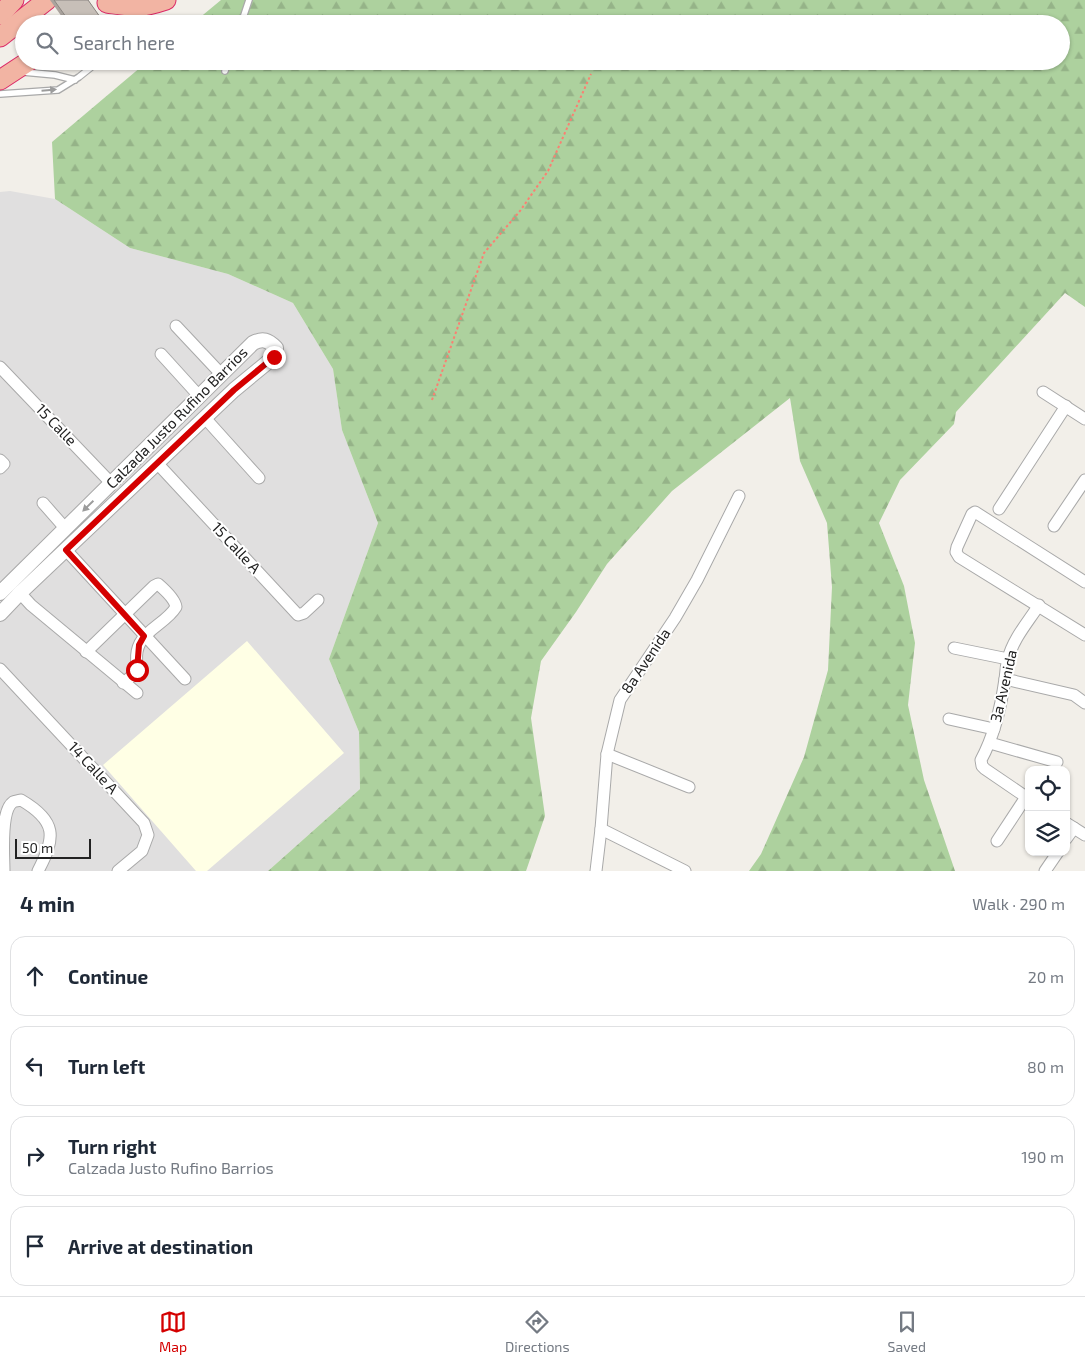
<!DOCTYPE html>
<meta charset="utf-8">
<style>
:root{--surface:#fff;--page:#f2f2f3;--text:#1f2937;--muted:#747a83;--line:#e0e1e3;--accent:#d40000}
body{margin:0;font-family:"Exo 2",sans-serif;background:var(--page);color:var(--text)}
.controls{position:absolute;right:15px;bottom:15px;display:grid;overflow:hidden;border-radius:10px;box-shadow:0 1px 4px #0004}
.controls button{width:45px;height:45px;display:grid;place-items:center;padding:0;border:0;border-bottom:1px solid var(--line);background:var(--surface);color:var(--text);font:25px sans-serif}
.scale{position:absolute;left:15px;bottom:12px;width:76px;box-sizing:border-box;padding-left:5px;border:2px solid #222;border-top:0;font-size:14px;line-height:18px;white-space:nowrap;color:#222;-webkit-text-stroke:4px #fff;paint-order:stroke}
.stop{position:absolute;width:15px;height:15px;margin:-11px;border:4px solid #d40000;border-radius:50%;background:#fff}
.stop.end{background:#d40000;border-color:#fff;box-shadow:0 1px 5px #0008}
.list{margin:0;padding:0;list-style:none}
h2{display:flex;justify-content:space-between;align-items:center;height:65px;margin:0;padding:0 20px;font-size:21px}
h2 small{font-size:16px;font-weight:400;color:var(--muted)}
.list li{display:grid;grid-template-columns:32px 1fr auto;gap:15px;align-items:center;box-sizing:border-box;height:80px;margin:0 10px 10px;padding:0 10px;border:1px solid var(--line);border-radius:15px}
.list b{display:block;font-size:19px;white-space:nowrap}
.list p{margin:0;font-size:16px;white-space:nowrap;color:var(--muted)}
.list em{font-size:16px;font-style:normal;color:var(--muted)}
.icon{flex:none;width:28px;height:28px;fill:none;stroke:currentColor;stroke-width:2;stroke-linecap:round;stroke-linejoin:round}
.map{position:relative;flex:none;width:1085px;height:871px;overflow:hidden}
.search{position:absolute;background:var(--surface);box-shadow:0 1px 4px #0004;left:15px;right:15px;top:15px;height:55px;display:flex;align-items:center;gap:12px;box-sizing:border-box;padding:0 18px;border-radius:28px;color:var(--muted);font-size:19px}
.sheet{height:425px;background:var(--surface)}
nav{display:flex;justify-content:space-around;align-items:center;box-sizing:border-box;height:70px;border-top:1px solid var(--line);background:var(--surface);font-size:14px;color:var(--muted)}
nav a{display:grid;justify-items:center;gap:2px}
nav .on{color:var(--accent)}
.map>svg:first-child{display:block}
.residential{fill:#e0dfdf}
.education{fill:#ffffe5}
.forest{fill:url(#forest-firs)}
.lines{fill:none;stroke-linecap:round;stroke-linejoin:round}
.service-casing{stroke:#a9a9a9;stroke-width:8}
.minor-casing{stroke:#a9a9a9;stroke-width:13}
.tertiary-casing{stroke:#a9a9a9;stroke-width:16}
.trunk-casing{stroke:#dc2a67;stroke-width:21}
.path{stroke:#fa8072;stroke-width:2;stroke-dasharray:2.5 2.5;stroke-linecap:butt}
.service{stroke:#fff;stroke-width:5.5}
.minor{stroke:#fff;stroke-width:11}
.tertiary{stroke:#fff;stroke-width:14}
.trunk{stroke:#f2b4a3;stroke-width:19}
.wall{fill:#aba49e}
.building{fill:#c7bfb8;stroke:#8b8681}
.oneway{fill:#9c9c9c}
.route{stroke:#d40000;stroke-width:6}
.labels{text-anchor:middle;stroke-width:4;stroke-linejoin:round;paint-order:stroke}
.street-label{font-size:15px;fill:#222;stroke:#fff}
</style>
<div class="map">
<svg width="1085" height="871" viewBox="0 0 1085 871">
<defs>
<pattern id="forest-firs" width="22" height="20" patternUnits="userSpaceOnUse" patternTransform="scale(1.25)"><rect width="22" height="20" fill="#add19e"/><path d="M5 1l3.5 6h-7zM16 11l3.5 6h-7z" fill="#95b388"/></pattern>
</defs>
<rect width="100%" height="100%" fill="#f2efe9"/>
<polygon class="residential" points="10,191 55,199 130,248 228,274 293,303 333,369 342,430 378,523 329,659 359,732 360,789 268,871 0,871 0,192"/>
<polygon class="education" points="247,641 344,753 207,871 196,871 103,765"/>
<polygon class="forest" points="221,0 1085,0 1085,307 1065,293 956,412 954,424 900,480 879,523 904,586 915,643 908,705 924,780 955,871 749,871 761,854 804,757 828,670 832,587 827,523 800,461 790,398 672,491 607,564 576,612 541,661 531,718 545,816 526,871 268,871 360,789 359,732 329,659 378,523 342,430 333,369 293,303 228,274 130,248 55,199 52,142 148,61 1061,61 1061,24 192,24"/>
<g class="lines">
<defs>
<g id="service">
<polyline points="132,24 139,10"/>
<polyline points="241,24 249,0"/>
<polyline points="225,71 228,61"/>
<polyline points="23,72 55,75 75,80"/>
<polyline points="0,94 58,90 79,77 99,61"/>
</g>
<g id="minor">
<polyline points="176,326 222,375"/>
<polyline points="161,354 200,397"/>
<polyline points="0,367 111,483"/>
<polyline points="1043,392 1085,419"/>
<polyline points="205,418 259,478"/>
<polyline points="0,460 4,464 0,468"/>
<polyline points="157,463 298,615 304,613 318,600"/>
<polyline points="43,503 65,528"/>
<polyline points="999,509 1066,406"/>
<polyline points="1054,526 1085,480"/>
<polyline points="66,550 185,679"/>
<polyline points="1085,582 975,512 972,514 957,547 956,552 959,557 1085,635"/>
<polyline points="20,593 31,605 137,693"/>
<polyline points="954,648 1008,659"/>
<path d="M86 652 154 586 158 584C165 590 175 599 176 607 167 622 148 628 140 643 130 662 147 667 123 683"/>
<polyline points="0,669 144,823 148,835 142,851 118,871"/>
<polyline points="1005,679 1074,695 1085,703"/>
<polyline points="949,719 994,729"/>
<polyline points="990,743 1057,762"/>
<polyline points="607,754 689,787"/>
<path d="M1029 799 985 769 982 766 981 760C994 736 1001 707 1005 679 1006 672 1006 665 1008 659 1013 639 1028 622 1039 605"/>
<polyline points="1066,823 1085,835"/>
<polyline points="601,829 685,871"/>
<polyline points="1066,839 1074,828"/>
<polyline points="997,841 1026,797"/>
<path d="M4 871C4 855 0 811 13 802 15 801 18 801 21 800 57 821 56 837 38 871"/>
<polyline points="596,871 601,829 607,754 620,700 675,618 697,580 739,496"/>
<polyline points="1045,871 1058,852"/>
</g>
<path id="tertiary" d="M0 593 253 343C263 338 268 340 276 348L274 357 234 390 20 593 0 614"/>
<g id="trunk">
<path d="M107 3C134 7 139 9 166 0"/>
<polyline points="0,15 14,0"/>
<polyline points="0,37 47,0"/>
<polyline points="0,80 29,61"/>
</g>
</defs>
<use href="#service" class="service-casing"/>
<use href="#minor" class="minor-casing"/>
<use href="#tertiary" class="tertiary-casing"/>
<use href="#trunk" class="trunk-casing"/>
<polyline class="path" points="432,400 484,253 520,211 548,171 591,74"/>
<use href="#service" class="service"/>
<use href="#minor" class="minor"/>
<use href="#tertiary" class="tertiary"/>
<use href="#trunk" class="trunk"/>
</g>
<polygon class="wall" points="50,0 88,0 105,24 67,24"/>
<polygon class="building" points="54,0 88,0 105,24 71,24"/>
<defs><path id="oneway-solid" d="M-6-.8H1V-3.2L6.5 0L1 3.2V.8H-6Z" transform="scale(1.25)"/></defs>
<g class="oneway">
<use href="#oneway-solid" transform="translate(49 90) rotate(-5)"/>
<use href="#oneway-solid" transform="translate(88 506) rotate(136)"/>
</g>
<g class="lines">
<polyline class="route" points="137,670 139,645 144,636 66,550 234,390 274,357"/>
</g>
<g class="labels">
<g class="street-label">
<text transform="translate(177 418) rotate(-45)" y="5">Calzada Justo Rufino Barrios</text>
<text transform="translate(56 425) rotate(46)" y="5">15 Calle</text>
<text transform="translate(236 548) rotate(47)" y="5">15 Calle A</text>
<text transform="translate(646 661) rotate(-56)" y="5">8a Avenida</text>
<text transform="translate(1004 686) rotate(-77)" y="5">3a Avenida</text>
<text transform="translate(93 768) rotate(47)" y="5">14 Calle A</text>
</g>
</g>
</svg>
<div class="controls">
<button><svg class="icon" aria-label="locate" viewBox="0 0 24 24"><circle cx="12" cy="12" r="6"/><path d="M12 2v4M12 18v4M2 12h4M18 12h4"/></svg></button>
<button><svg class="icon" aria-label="layers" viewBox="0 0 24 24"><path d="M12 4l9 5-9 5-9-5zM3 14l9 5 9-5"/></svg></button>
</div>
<div class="scale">50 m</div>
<div class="stop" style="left:137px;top:670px"></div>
<div class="stop end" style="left:274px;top:357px"></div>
<div class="search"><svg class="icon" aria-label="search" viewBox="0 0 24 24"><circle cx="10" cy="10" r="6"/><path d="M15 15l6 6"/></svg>Search here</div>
</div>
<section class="sheet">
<h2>4 min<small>Walk · 290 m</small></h2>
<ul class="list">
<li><svg class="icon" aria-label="ahead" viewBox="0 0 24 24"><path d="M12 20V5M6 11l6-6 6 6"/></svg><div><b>Continue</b></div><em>20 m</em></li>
<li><svg class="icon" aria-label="left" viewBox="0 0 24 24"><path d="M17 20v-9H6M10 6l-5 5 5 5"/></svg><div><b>Turn left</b></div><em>80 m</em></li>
<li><svg class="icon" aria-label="right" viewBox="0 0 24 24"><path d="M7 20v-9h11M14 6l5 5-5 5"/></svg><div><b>Turn right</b><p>Calzada Justo Rufino Barrios</p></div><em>190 m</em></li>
<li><svg class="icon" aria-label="arrive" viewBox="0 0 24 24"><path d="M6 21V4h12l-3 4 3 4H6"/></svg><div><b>Arrive at destination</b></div></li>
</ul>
</section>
<nav>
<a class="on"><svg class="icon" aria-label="map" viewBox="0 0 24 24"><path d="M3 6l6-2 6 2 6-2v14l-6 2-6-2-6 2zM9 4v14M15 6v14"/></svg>Map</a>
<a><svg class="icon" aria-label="directions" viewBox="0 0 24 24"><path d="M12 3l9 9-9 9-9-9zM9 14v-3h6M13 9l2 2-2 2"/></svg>Directions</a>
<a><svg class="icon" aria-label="saved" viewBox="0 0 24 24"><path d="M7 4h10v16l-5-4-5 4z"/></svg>Saved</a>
</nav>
